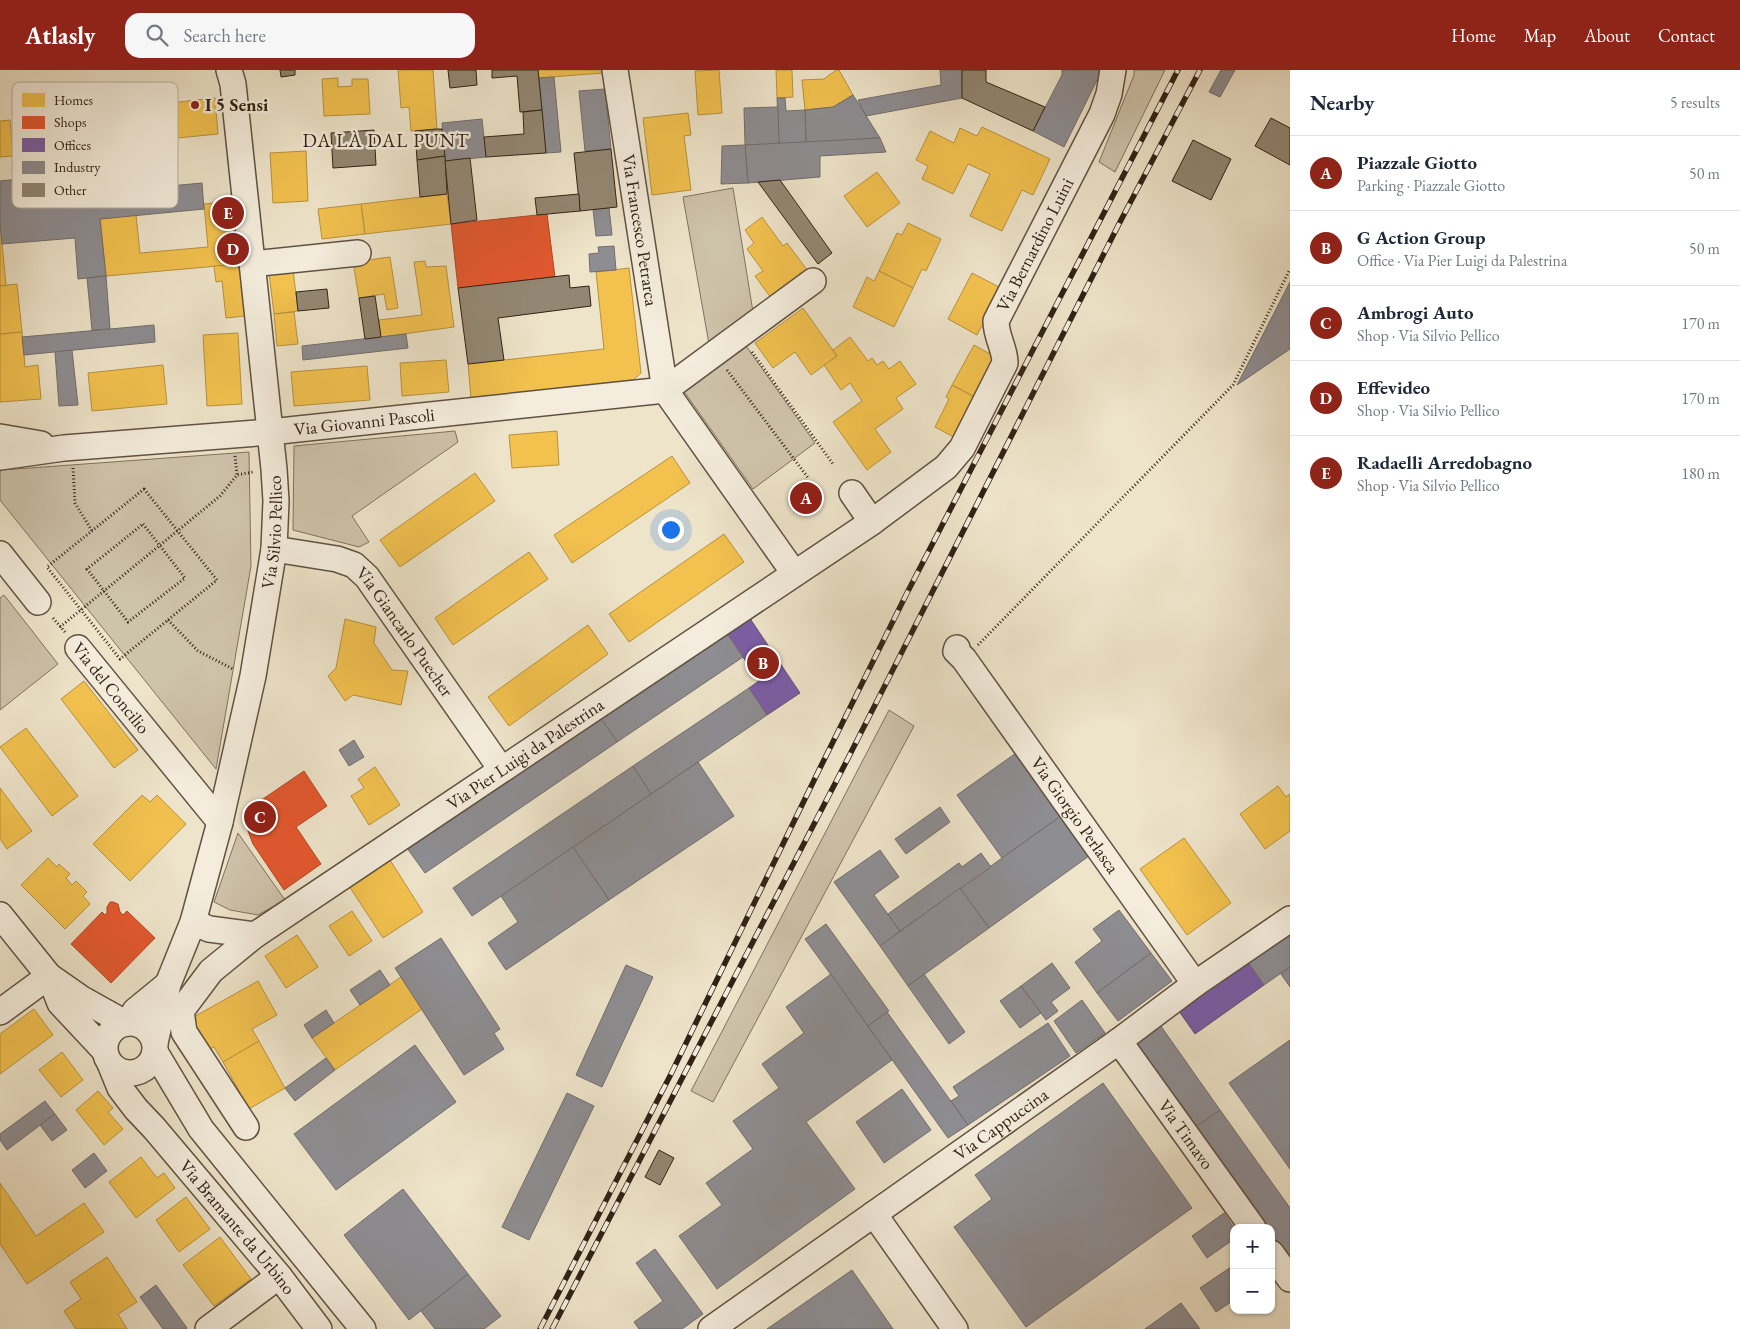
<!DOCTYPE html>
<meta charset="utf-8">
<style>
:root{--surface:#fff;--page:#f6f6f7;--text:#1f2937;--muted:#747a83;--line:#e0e1e3;--accent:#8f2418}
body{margin:0;font-family:"EB Garamond",serif;background:var(--page);color:var(--text)}
.controls{position:absolute;right:15px;bottom:15px;display:grid;overflow:hidden;border-radius:10px;box-shadow:0 1px 4px #0004}
.controls button{width:45px;height:45px;display:grid;place-items:center;padding:0;border:0;border-bottom:1px solid var(--line);background:var(--surface);color:var(--text);font:25px sans-serif}
.you{position:absolute;left:670px;top:459px;width:18px;height:18px;margin:-12px;border:4px solid #fff;border-radius:50%;background:#1a73e8;box-shadow:0 0 0 8px #1a73e833}
.badge{display:grid;place-items:center;width:32px;height:32px;border-radius:50%;background:var(--accent);color:#fff;font-size:16px;font-weight:700}
.pin{position:absolute;translate:-50% -50%;border:2px solid #fff;box-shadow:0 1px 5px #0006}
.list{margin:0;padding:0;list-style:none}
h2{display:flex;justify-content:space-between;align-items:center;height:65px;margin:0;padding:0 20px;font-size:21px}
h2 small{font-size:16px;font-weight:400;color:var(--muted)}
.list li{display:grid;grid-template-columns:32px 1fr auto;gap:15px;align-items:center;box-sizing:border-box;height:75px;padding:0 20px;border-top:1px solid var(--line)}
.list b{display:block;font-size:19px;white-space:nowrap}
.list p{margin:0;font-size:16px;white-space:nowrap;color:var(--muted)}
.list em{font-size:16px;font-style:normal;color:var(--muted)}
.icon{flex:none;width:28px;height:28px;fill:none;stroke:currentColor;stroke-width:2;stroke-linecap:round;stroke-linejoin:round}
.map{position:relative;flex:none;width:1290px;height:1259px;overflow:hidden}
header{display:flex;align-items:center;gap:30px;box-sizing:border-box;height:70px;padding:0 25px;background:var(--accent);color:#fff}
header strong{font-size:24px}
nav{display:flex;gap:28px;margin-inline-start:auto;font-size:18px}
.search{width:350px;height:45px;background:var(--page);display:flex;align-items:center;gap:12px;box-sizing:border-box;padding:0 18px;border-radius:15px;color:var(--muted);font-size:19px}
main{display:flex}
aside{flex:1;background:var(--surface)}
.map>svg:first-child{display:block}
.green{fill:#cec3ab;stroke:#807260}
.homes{fill:#f2c14e;stroke:#b8913d}
.shops{fill:#e4572e;stroke:#ae4726}
.offices{fill:#7b5ea7;stroke:#654c7b}
.industry{fill:#8d8d92;stroke:#716d6c}
.building{fill:#938773;stroke:#312215}
.lines{fill:none;stroke-linecap:round;stroke-linejoin:round}
.minor-casing{stroke:#605242;stroke-width:28}
.path{stroke:#312215;stroke-width:3;stroke-dasharray:1 2.5;stroke-linecap:butt}
.minor{stroke:#f4eddd;stroke-width:25}
.rail-casing{stroke:#312215;stroke-width:5.5}
.rail{stroke:#f4eddd;stroke-width:4;stroke-dasharray:11;stroke-linecap:butt}
.poi-dot{fill:#8f2418;stroke:#f4eddd;stroke-width:2}
.labels{text-anchor:middle;stroke-width:5;stroke-linejoin:round;paint-order:stroke}
.poi-label{font-size:18px;font-weight:bold;fill:#312215;stroke:#f4eddd;text-anchor:start}
.street-label{font-size:18px;fill:#312215;stroke:#f4eddd}
.neighbourhood-label{font-size:19px;letter-spacing:1px;fill:#312215;stroke:#f4eddd}
.key{fill:#f4eddd;stroke:#bab0a1;stroke-width:1}
.key-label{font-size:14px;fill:#312215}
</style>
<header>
<strong>Atlasly</strong>
<div class="search"><svg class="icon" aria-label="search" viewBox="0 0 24 24"><circle cx="10" cy="10" r="6"/><path d="M15 15l6 6"/></svg>Search here</div>
<nav><a>Home</a><a>Map</a><a>About</a><a>Contact</a></nav>
</header>
<main>
<div class="map">
<svg width="1290" height="1259" viewBox="0 0 1290 1259">
<rect width="100%" height="100%" fill="#eee4ca"/>
<filter id="stains"><feTurbulence type="fractalNoise" baseFrequency=".004" numOctaves="4"/><feColorMatrix values="0 0 0 0 .2 0 0 0 0 .09 0 0 0 0 .02 0 0 0 .5 -.17"/></filter>
<radialGradient id="worn" r=".72"><stop offset=".6" stop-color="#630" stop-opacity="0"/><stop offset="1" stop-color="#630" stop-opacity=".3"/></radialGradient>
<g class="green">
<polygon points="1134,0 1165,0 1115,102 1099,92 1134,5"/>
<polygon points="733,118 753,242 709,274 683,127"/>
<polygon points="744,273 815,373 753,419 683,320"/>
<polygon points="455,361 458,372 352,446 369,472 359,477 293,460 294,376"/>
<polygon points="249,382 251,496 216,699 0,430 0,402 2,400"/>
<polygon points="4,525 58,594 0,640 0,528"/>
<polygon points="889,640 914,656 713,1032 691,1021"/>
<polygon points="238,763 285,830 258,845 230,840 214,832"/>
</g>
<g class="homes">
<polygon points="398,0 433,0 437,59 411,61 409,37 401,38"/>
<polygon points="538,0 603,0 603,3 539,8"/>
<polygon points="719,0 722,43 698,45 695,1"/>
<polygon points="776,0 792,0 793,27 777,28"/>
<polygon points="836,0 839,0 853,25 833,37 805,40 802,10 824,9"/>
<polygon points="338,8 338,17 352,16 352,9 368,9 370,44 324,46 322,9"/>
<polygon points="215,28 218,64 147,71 143,36"/>
<polygon points="688,43 691,65 684,66 691,120 652,125 643,48"/>
<polygon points="10,50 13,86 0,87 0,51"/>
<polygon points="982,57 1050,89 1033,125 1022,120 1002,161 970,146 990,104 968,94 953,124 922,109 928,96 916,90 930,61 954,73 960,58 977,66"/>
<polygon points="306,81 308,131 273,133 270,83"/>
<polygon points="877,102 900,133 867,157 844,126"/>
<polygon points="447,124 451,154 365,164 361,134"/>
<polygon points="234,131 240,194 106,206 100,149 136,145 140,183 208,177 204,134"/>
<polygon points="361,134 365,164 322,169 318,139"/>
<polygon points="762,147 783,176 787,173 808,201 771,228 755,206 763,201 747,179 754,173 745,160"/>
<polygon points="0,152 6,215 0,216"/>
<polygon points="908,153 941,169 926,201 922,199 913,218 879,201 897,163 902,165"/>
<polygon points="390,187 398,238 387,240 384,224 359,228 353,192"/>
<polygon points="425,191 426,197 446,196 454,257 381,267 379,250 422,245 414,192"/>
<polygon points="240,194 245,246 226,248 222,211 216,212 214,196"/>
<polygon points="629,198 641,303 633,310 471,328 468,294 604,279 596,202"/>
<polygon points="293,200 298,241 274,244 269,203"/>
<polygon points="879,201 913,218 894,257 853,237 867,207 874,211"/>
<polygon points="972,203 1001,218 977,265 948,249"/>
<polygon points="17,214 22,262 0,264 0,216"/>
<polygon points="803,238 837,286 811,305 795,282 773,298 755,273"/>
<polygon points="294,242 298,274 277,276 274,244"/>
<polygon points="22,262 25,297 38,295 41,329 0,332 0,264"/>
<polygon points="238,263 242,334 207,336 203,265"/>
<polygon points="850,267 868,291 872,288 877,295 883,291 889,299 900,291 916,314 896,328 903,339 875,359 891,382 867,400 833,352 862,331 850,313 841,320 824,295 837,286 833,280"/>
<polygon points="974,275 1001,290 980,330 952,315"/>
<polygon points="446,290 449,322 402,326 400,293"/>
<polygon points="163,295 167,334 92,341 88,303"/>
<polygon points="367,296 370,330 294,336 291,302"/>
<polygon points="952,315 980,330 959,370 935,357 949,329 946,327"/>
<polygon points="557,361 559,395 512,398 509,365"/>
<polygon points="672,386 690,413 572,493 554,465"/>
<polygon points="475,403 495,431 400,497 380,470"/>
<polygon points="724,464 744,492 629,572 609,544"/>
<polygon points="529,482 548,509 453,575 435,548"/>
<polygon points="345,549 376,557 374,573 392,600 408,601 401,635 353,625 345,631 328,606 336,598"/>
<polygon points="588,555 608,584 509,656 488,627"/>
<polygon points="84,611 138,680 114,698 61,629"/>
<polygon points="26,658 78,726 52,746 0,677"/>
<polygon points="375,697 400,735 369,755 351,726 364,718 358,709"/>
<polygon points="1278,716 1286,727 1290,724 1290,761 1265,779 1240,744"/>
<polygon points="0,718 32,761 7,779 0,769"/>
<polygon points="142,725 150,732 157,725 186,754 130,811 93,774"/>
<polygon points="1184,768 1231,833 1187,865 1140,799"/>
<polygon points="48,788 57,797 59,794 70,804 66,808 72,815 76,811 87,822 83,826 90,834 65,859 21,815"/>
<polygon points="390,790 423,842 383,868 349,816"/>
<polygon points="352,841 372,871 349,886 329,856"/>
<polygon points="297,865 318,897 286,918 265,886"/>
<polygon points="401,907 422,939 335,1000 312,968"/>
<polygon points="258,911 277,945 252,959 259,971 223,992 214,977 208,980 190,949"/>
<polygon points="34,939 53,965 0,1004 0,964"/>
<polygon points="259,971 285,1018 249,1039 223,992"/>
<polygon points="62,982 83,1010 61,1027 39,1000"/>
<polygon points="98,1021 113,1038 108,1042 123,1059 104,1075 76,1040"/>
<polygon points="141,1087 157,1108 164,1103 175,1118 136,1148 109,1112"/>
<polygon points="0,1113 36,1166 84,1133 104,1162 27,1214 0,1174"/>
<polygon points="186,1127 210,1159 179,1182 156,1150"/>
<polygon points="220,1167 251,1209 214,1236 183,1195"/>
<polygon points="107,1187 137,1232 118,1244 127,1259 76,1259 64,1241 81,1229 70,1212"/>
</g>
<g class="shops">
<polygon points="547,144 555,207 458,218 451,154"/>
<polygon points="304,701 327,736 296,757 321,794 284,820 253,774 248,761 249,751 257,733"/>
<polygon points="110,832 113,832 118,834 120,842 123,845 127,841 155,868 111,913 71,874 102,842 105,845 107,843 107,837"/>
</g>
<g class="offices">
<polygon points="749,547 800,623 767,645 749,618 759,611 726,562"/>
<polygon points="1245,888 1264,915 1195,964 1176,937"/>
</g>
<g class="industry">
<polygon points="940,0 962,0 962,28 866,46 858,30 941,15"/>
<polygon points="1062,0 1100,0 1100,4 1064,77 1033,61 1062,5"/>
<polygon points="1221,0 1235,0 1220,27 1209,22"/>
<polygon points="554,7 561,82 546,83 539,8"/>
<polygon points="605,19 611,79 585,81 579,21"/>
<polygon points="853,25 880,68 806,73 805,40 833,37"/>
<polygon points="777,28 785,28 786,41 805,40 806,73 779,74"/>
<polygon points="778,37 779,74 745,75 744,38"/>
<polygon points="482,49 486,87 445,91 442,53"/>
<polygon points="880,68 886,82 820,86 820,107 748,113 745,75"/>
<polygon points="745,75 748,113 721,114 722,76"/>
<polygon points="18,109 20,130 202,113 204,139 100,149 106,206 78,209 75,168 2,174 0,152 0,111"/>
<polygon points="609,138 612,165 596,166 593,139"/>
<polygon points="614,176 616,200 590,202 589,184 599,183 598,177"/>
<polygon points="106,206 110,259 92,260 87,208"/>
<polygon points="1290,212 1290,279 1237,315"/>
<polygon points="154,255 155,272 24,285 22,267"/>
<polygon points="406,264 408,278 303,290 302,276"/>
<polygon points="72,280 78,335 59,336 55,282"/>
<polygon points="726,562 743,587 617,672 600,647"/>
<polygon points="749,618 767,645 651,724 633,696"/>
<polygon points="600,647 617,672 425,803 407,778"/>
<polygon points="354,670 364,687 349,696 339,680"/>
<polygon points="1016,683 1061,746 1002,788 957,725"/>
<polygon points="698,692 734,746 609,830 573,777"/>
<polygon points="633,696 651,724 472,846 453,818"/>
<polygon points="940,737 950,752 906,784 895,769"/>
<polygon points="1061,746 1089,786 989,858 960,818"/>
<polygon points="573,777 609,830 506,900 488,873 518,852 501,826"/>
<polygon points="880,780 899,807 874,825 900,861 880,876 834,812"/>
<polygon points="981,783 991,797 900,861 888,844 959,793 962,797"/>
<polygon points="960,818 989,858 908,916 880,876"/>
<polygon points="1119,840 1151,883 1097,923 1075,892 1102,871 1093,859"/>
<polygon points="826,854 889,941 868,956 805,869"/>
<polygon points="1290,857 1290,897 1264,915 1245,888"/>
<polygon points="441,868 500,959 494,963 504,979 464,1005 395,898"/>
<polygon points="1151,883 1172,911 1118,951 1097,923"/>
<polygon points="1052,893 1070,918 1051,932 1058,941 1046,950 1021,916"/>
<polygon points="626,895 653,907 602,1017 576,1005"/>
<polygon points="1290,897 1290,917 1281,904"/>
<polygon points="380,900 390,915 360,935 350,920"/>
<polygon points="831,904 892,990 806,1052 855,1119 717,1219 679,1166 722,1135 706,1113 753,1079 733,1051 779,1018 762,994 804,963 786,937"/>
<polygon points="924,904 965,962 949,974 908,916"/>
<polygon points="1021,916 1041,943 1020,958 1000,931"/>
<polygon points="1082,930 1105,963 1076,983 1054,951"/>
<polygon points="326,940 334,953 312,968 304,955"/>
<polygon points="887,942 968,1055 948,1068 868,956"/>
<polygon points="1158,952 1220,1040 1194,1058 1132,971"/>
<polygon points="1048,953 1070,986 968,1055 951,1031 959,1026 953,1017"/>
<polygon points="1290,970 1290,1099 1229,1013"/>
<polygon points="415,975 456,1032 336,1120 294,1064"/>
<polygon points="326,988 335,1000 295,1031 285,1018"/>
<polygon points="1103,1013 1192,1138 1026,1257 954,1157 992,1129 975,1105"/>
<polygon points="902,1019 931,1060 884,1093 856,1052"/>
<polygon points="567,1023 594,1036 529,1170 502,1157"/>
<polygon points="45,1031 55,1044 7,1080 0,1070 0,1064"/>
<polygon points="1220,1040 1290,1138 1290,1194 1271,1167 1271,1158 1265,1158 1194,1058"/>
<polygon points="55,1044 67,1060 52,1071 40,1055"/>
<polygon points="94,1083 107,1101 85,1118 72,1100"/>
<polygon points="403,1119 468,1204 409,1250 344,1165"/>
<polygon points="1224,1143 1234,1158 1234,1169 1207,1188 1192,1166"/>
<polygon points="655,1179 703,1244 682,1259 639,1259 634,1252 663,1231 636,1193"/>
<polygon points="1234,1195 1234,1230 1216,1242 1200,1218"/>
<polygon points="852,1200 893,1259 767,1259"/>
<polygon points="468,1204 501,1246 484,1259 435,1259 421,1241"/>
<polygon points="156,1215 187,1258 186,1259 163,1259 140,1227"/>
<polygon points="1181,1233 1200,1259 1145,1259"/>
</g>
<g class="building">
<polygon points="280,0 295,0 295,5 281,7"/>
<polygon points="448,0 476,0 477,15 450,18"/>
<polygon points="492,0 538,0 542,40 520,42 517,6 492,8"/>
<polygon points="962,0 986,0 986,12 1045,37 1033,61 962,28"/>
<polygon points="542,40 546,83 486,87 484,67 524,64 523,42"/>
<polygon points="1271,48 1290,58 1290,95 1255,76"/>
<polygon points="437,59 442,59 445,86 417,90 415,61"/>
<polygon points="374,60 376,95 333,98 331,63"/>
<polygon points="1193,70 1231,89 1211,130 1172,111"/>
<polygon points="611,79 617,137 580,141 574,83"/>
<polygon points="445,86 447,124 420,127 417,90"/>
<polygon points="470,88 477,150 451,154 445,91"/>
<polygon points="780,110 832,183 818,194 758,112"/>
<polygon points="579,124 580,141 537,145 535,128"/>
<polygon points="569,205 570,218 589,216 591,236 498,248 504,290 468,294 458,218"/>
<polygon points="327,219 329,238 298,241 296,222"/>
<polygon points="375,226 381,267 365,269 359,228"/>
<polygon points="659,1080 674,1088 660,1115 645,1107"/>
</g>
<g class="lines">
<defs>
<g id="minor">
<path id="s1" d="M615 0 665 320 794 503"/>
<polyline points="252,194 358,183"/>
<polyline points="0,367 41,374"/>
<path id="s2" d="M0 387 64 378 270 362 665 320 813 211"/>
<path id="s3" d="M872 452 946 397 962 378 1005 293C1005 278 996 267 996 251L1102 44 1109 24 1113 0"/>
<path id="s4" d="M274 479 337 489 354 495 367 507 501 699"/>
<polyline points="0,484 38,532"/>
<polyline points="78,578 220,752"/>
<path id="s5" d="M957 578 956 581 964 589 1195 914"/>
<polyline points="0,845 49,906 82,929 125,953"/>
<path id="s6" d="M193 852 209 859 255 865 872 452 852 423"/>
<polyline points="51,910 60,933 104,980"/>
<polyline points="0,942 49,906"/>
<circle cx="130" cy="978" r="25"/>
<polyline points="129,953 135,941 168,914"/>
<path id="s7" d="M1119 971 1253 1158"/>
<path id="s8" d="M155 973 168 914 193 852 220 752 253 606 274 479 276 431 274 399 233 14 229 0"/>
<polyline points="155,982 201,1059 363,1259"/>
<path id="s9" d="M111 996 120 1018 136 1039 154 1058 279 1206 319 1259"/>
<polyline points="246,1057 184,962 181,941 211,901 255,865"/>
<polyline points="874,1144 955,1259"/>
<polyline points="1271,1183 1290,1209"/>
<polyline points="208,1259 279,1206"/>
<path id="s10" d="M711 1259 1119 971 1195 914 1290 849"/>
</g>
</defs>
<use href="#minor" class="minor-casing"/>
<g class="path">
<polyline points="752,282 833,394"/>
<polyline points="727,300 809,409"/>
<polyline points="235,386 237,405"/>
<polyline points="73,398 75,433 92,461"/>
<polygon points="144,419 217,510 120,589 47,497"/>
<polygon points="143,454 185,508 128,552 87,499"/>
<polyline points="53,548 65,562"/>
<polyline points="168,550 198,581 233,599"/>
<polyline points="60,557 220,426 237,405 253,402"/>
<polyline points="978,575 1233,315 1290,199"/>
</g>
<use href="#minor" class="minor"/>
<defs>
<g id="rail">
<polyline points="540,1259 671,1004 821,696 907,523 1178,0"/>
<polyline points="552,1259 840,704 1120,152 1200,0"/>
</g>
</defs>
<use href="#rail" class="rail-casing"/>
<use href="#rail" class="rail"/>
</g>
<circle class="poi-dot" cx="195" cy="35" r="5"/>
<g class="labels">
<g class="poi-label">
<text x="205" y="41">I 5 Sensi</text>
</g>
<g class="street-label">
<text dy="6" stroke="none"><textPath href="#s1" startOffset="162">Via Francesco Petrarca</textPath></text>
<text dy="6" stroke="none"><textPath href="#s3" startOffset="341">Via Bernardino Luini</textPath></text>
<text dy="6" stroke="none"><textPath href="#s2" startOffset="366">Via Giovanni Pascoli</textPath></text>
<text dy="6" stroke="none"><textPath href="#s8" startOffset="526">Via Silvio Pellico</textPath></text>
<text dy="6" stroke="none"><textPath href="#s4" startOffset="166">Via Giancarlo Puecher</textPath></text>
<text transform="translate(111 618) rotate(51)" y="6">Via del Concilio</text>
<text dy="6" stroke="none"><textPath href="#s6" startOffset="389">Via Pier Luigi da Palestrina</textPath></text>
<text dy="6" stroke="none"><textPath href="#s5" startOffset="206">Via Giorgio Perlasca</textPath></text>
<text dy="6" stroke="none"><textPath href="#s10" startOffset="355">Via Cappuccina</textPath></text>
<text dy="6" stroke="none"><textPath href="#s7" startOffset="115">Via Timavo</textPath></text>
<text dy="6" stroke="none"><textPath href="#s9" startOffset="206">Via Bramante da Urbino</textPath></text>
</g>
<g class="neighbourhood-label">
<text x="386" y="77">DA LÀ DAL PUNT</text>
</g>
</g>
<rect x="12" y="12" width="166" height="126" rx="8" class="key"/>
<rect x="22" y="23" width="23" height="14" fill="#f2c14e"/>
<rect x="22" y="46" width="23" height="13" fill="#e4572e"/>
<rect x="22" y="68" width="23" height="14" fill="#7b5ea7"/>
<rect x="22" y="91" width="23" height="13" fill="#8d8d92"/>
<rect x="22" y="113" width="23" height="14" fill="#938773"/>
<g class="key-label">
<text x="54" y="35">Homes</text>
<text x="54" y="57">Shops</text>
<text x="54" y="80">Offices</text>
<text x="54" y="102">Industry</text>
<text x="54" y="125">Other</text>
</g>
<rect width="100%" height="100%" filter="url(#stains)"/>
<rect width="100%" height="100%" fill="url(#worn)"/>
</svg>
<div class="controls">
<button>+</button>
<button>−</button>
</div>
<div class="you"></div>
<div class="pin badge" style="left:806px;top:428px">A</div>
<div class="pin badge" style="left:763px;top:593px">B</div>
<div class="pin badge" style="left:260px;top:747px">C</div>
<div class="pin badge" style="left:233px;top:179px">D</div>
<div class="pin badge" style="left:228px;top:143px">E</div>
</div>
<aside>
<h2>Nearby<small>5 results</small></h2>
<ul class="list">
<li><span class="badge">A</span><div><b>Piazzale Giotto</b><p>Parking · Piazzale Giotto</p></div><em>50 m</em></li>
<li><span class="badge">B</span><div><b>G Action Group</b><p>Office · Via Pier Luigi da Palestrina</p></div><em>50 m</em></li>
<li><span class="badge">C</span><div><b>Ambrogi Auto</b><p>Shop · Via Silvio Pellico</p></div><em>170 m</em></li>
<li><span class="badge">D</span><div><b>Effevideo</b><p>Shop · Via Silvio Pellico</p></div><em>170 m</em></li>
<li><span class="badge">E</span><div><b>Radaelli Arredobagno</b><p>Shop · Via Silvio Pellico</p></div><em>180 m</em></li>
</ul>
</aside>
</main>
